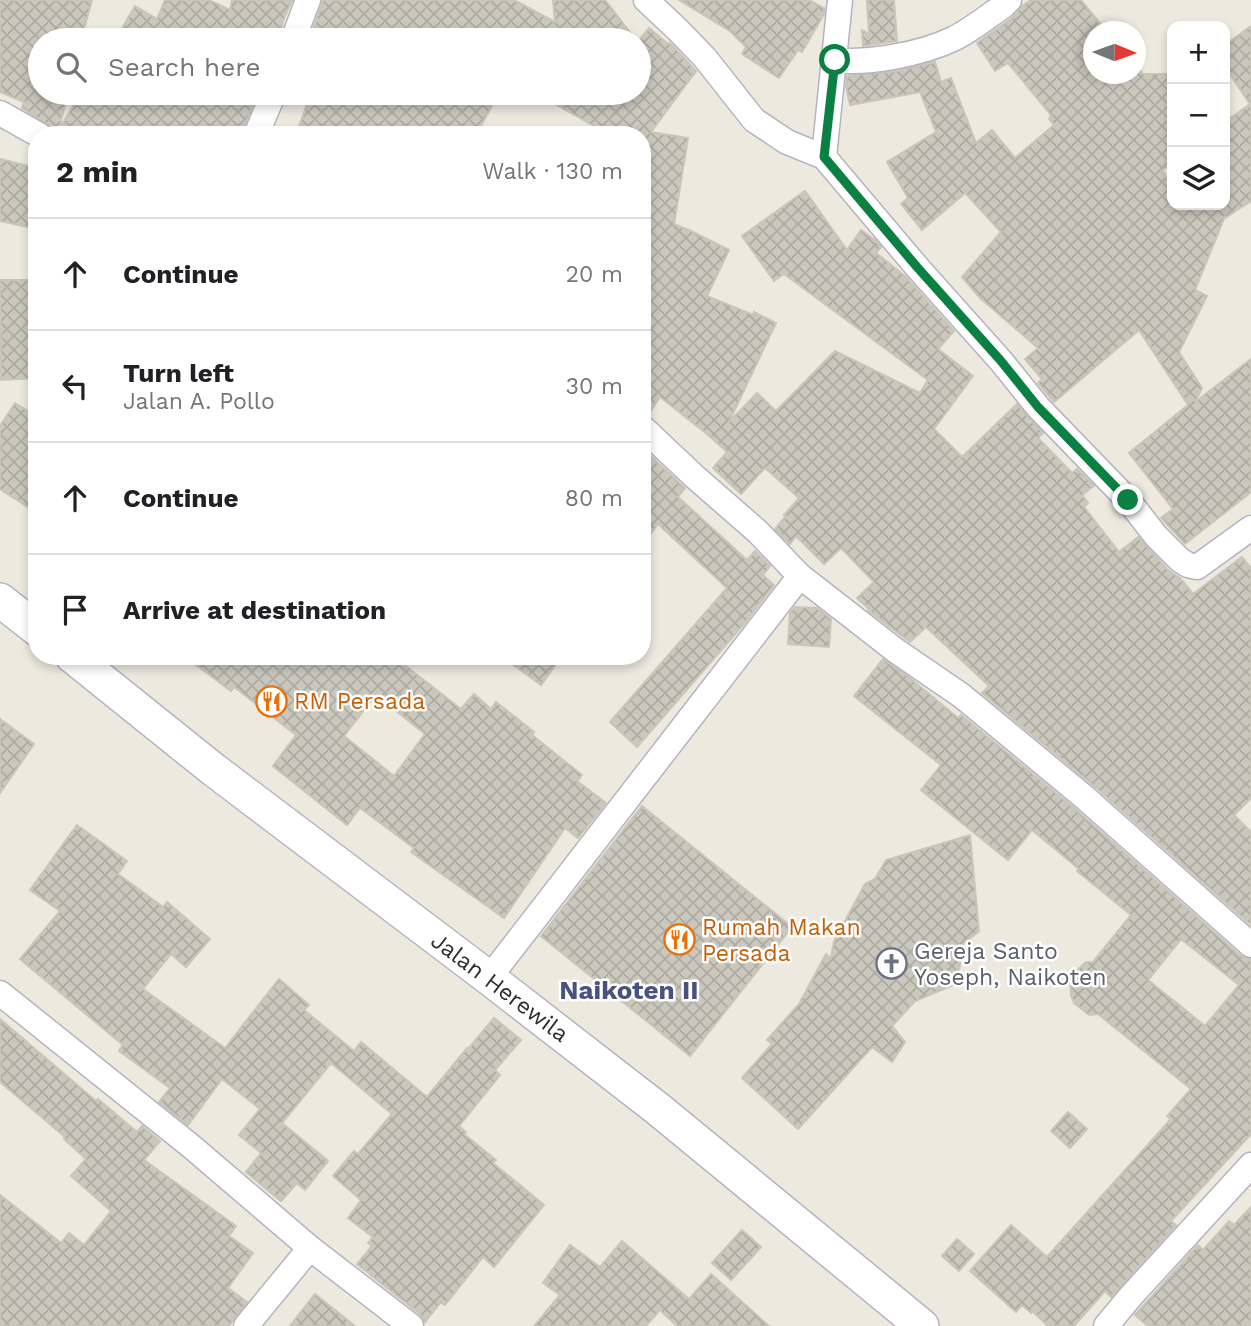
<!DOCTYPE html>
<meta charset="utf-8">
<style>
:root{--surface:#fff;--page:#f2f2f2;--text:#202124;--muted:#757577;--line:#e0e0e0}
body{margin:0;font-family:"Work Sans",sans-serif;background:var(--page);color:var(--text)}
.controls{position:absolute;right:21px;top:21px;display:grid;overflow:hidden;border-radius:14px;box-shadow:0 4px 10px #0003}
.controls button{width:63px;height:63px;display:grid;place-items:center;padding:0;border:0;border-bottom:2px solid var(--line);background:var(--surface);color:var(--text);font:35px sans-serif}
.compass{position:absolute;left:1083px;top:21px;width:63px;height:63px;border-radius:50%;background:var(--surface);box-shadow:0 4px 10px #0003;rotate:91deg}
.stop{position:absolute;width:21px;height:21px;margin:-16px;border:5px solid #0b8043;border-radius:50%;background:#fff}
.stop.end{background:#0b8043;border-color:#fff;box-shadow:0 2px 7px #0008}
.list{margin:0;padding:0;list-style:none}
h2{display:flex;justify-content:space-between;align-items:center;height:91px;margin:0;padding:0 28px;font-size:30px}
h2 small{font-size:23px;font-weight:400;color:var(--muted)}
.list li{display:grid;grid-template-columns:46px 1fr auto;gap:21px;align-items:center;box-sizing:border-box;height:112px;padding:0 28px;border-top:2px solid var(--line)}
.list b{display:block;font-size:26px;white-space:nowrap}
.list p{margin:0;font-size:23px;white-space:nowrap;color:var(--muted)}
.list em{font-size:23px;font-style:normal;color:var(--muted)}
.icon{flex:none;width:38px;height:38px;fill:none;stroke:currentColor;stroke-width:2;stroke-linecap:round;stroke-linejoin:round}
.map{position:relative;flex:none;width:1251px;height:1326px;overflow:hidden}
.search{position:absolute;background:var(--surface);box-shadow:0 4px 10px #0003;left:28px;top:28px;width:623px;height:77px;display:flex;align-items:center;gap:18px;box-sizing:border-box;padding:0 24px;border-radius:38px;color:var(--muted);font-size:26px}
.panel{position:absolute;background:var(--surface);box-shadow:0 4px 10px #0003;left:28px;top:126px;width:623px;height:539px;border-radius:28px}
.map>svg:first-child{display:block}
.building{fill:url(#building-cross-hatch);stroke:#cac5b8;stroke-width:2;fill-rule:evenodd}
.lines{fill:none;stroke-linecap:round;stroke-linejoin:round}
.street-casing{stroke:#b3b4c0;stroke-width:27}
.secondary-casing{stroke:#b3b4c0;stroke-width:36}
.street{stroke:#fff;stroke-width:24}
.secondary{stroke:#fff;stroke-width:33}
.route{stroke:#0b8043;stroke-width:9}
.labels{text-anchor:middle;stroke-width:5;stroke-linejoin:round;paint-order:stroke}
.food-label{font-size:23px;fill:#c56008;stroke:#fff;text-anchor:start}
.worship-label{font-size:23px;fill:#5b616d;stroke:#fff;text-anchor:start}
.street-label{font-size:23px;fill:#2d2d2d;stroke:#fff}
.quarter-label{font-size:26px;font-weight:bold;fill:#4b517f;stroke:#fff}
</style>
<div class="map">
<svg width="1251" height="1326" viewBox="0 0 1251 1326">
<defs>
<pattern id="building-cross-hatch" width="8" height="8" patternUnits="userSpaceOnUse" patternTransform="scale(1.75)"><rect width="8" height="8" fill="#cac7bd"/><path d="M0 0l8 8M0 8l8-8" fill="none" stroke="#aeaba3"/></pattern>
</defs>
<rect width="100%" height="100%" fill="#eee9df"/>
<g class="building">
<polygon points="0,0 92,0 81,40 40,40 40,93 68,93 59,129 81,93 258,93 241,135 55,135 59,129 50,126 22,108 24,102 0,92"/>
<polygon points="165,0 209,0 230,10 232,0 292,0 283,21 278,40 115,40 135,6 157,19"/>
<polygon points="323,0 514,0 555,22 553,0 605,0 636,40 459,40 437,28 432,40 395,40 379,33 376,40 353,40 325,27 321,36 312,33"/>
<polygon points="679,0 809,0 824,8 824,14 802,52 798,50 779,78 742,54 746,47 730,31"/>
<polygon points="867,0 894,0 897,41 863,46 862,30 869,34"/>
<polygon points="1031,0 1081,0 1107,32 1094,32 1094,74 1136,74 1136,65 1143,74 1172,74 1172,164 1162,170 1172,186 1172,205 1225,205 1225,122 1250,104 1225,67 1225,45 1251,26 1251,201 1225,218 1225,216 1195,290 1207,296 1179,352 1202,388 1195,402 1251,359 1251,492 1185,544 1161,518 1173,509 1129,453 1188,405 1139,330 1054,402 1038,383 1042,379 1025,359 1038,348 980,298 962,277 1001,232 965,193 922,230 901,204 908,198 887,162 936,132 920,92 850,105 846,87 847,76 897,71 935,62 941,82 951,78 976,143 992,130 1015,158 1054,125 1049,119 1051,115 1008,63 995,71 977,43 1012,18 1022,6"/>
<polygon points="649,28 668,44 669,43 671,44 696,71 651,132 688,138 674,224 691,231 729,250 707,296 753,315 754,312 776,323 729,422 757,393 776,411 835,351 920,393 928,380 784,274 774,281 742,236 805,191 847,250 861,230 875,240 881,247 876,253 906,277 954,331 938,349 973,376 934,429 962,457 1017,404 1043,433 1038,438 1072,473 1077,469 1094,486 1082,495 1088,503 1084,507 1119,552 1138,537 1169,571 1180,578 1193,594 1242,557 1251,568 1251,798 1234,815 1251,832 1251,925 1093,785 982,693 989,686 926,627 910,642 869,611 871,611 857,598 874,582 841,548 824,564 796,536 790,544 775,529 786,516 784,515 799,498 765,468 741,494 713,468 727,452 707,434 660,397 649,414 642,413 642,135 596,135 599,129 536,93 639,93 639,40"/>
<polygon points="311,93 499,93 476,135 296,135"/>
<polygon points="0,159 37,168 37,229 0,221"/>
<polygon points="0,280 37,280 37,378 1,380"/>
<polygon points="15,403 37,417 37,513 0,489 0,426"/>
<polygon points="642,450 654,459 685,488 678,497 747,560 755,551 770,566 763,575 774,585 743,625 637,747 610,722 727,588 658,524 642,545"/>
<polygon points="795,607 817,608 831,619 829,647 788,644 790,613"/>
<path d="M184 656H393L461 709 474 694 491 709 496 702 534 732 532 735 582 775 577 781 606 803 578 838 565 828 504 918 411 852 414 848 360 808 347 825 273 766 296 735 234 687 231 691ZM376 695 425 734 394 776 344 736Z"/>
<polygon points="501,656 562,656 541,685"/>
<path d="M883 659 910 678 958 718 961 715 1073 807 1241 956 1251 959V1134L1171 1221 1176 1225 1111 1297 1105 1291 1074 1326H1048L1032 1311 1031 1313 1022 1305 1016 1312 970 1271 1011 1225 1047 1257 1171 1119 1167 1116 1191 1089 1098 1014 1089 1015 1074 1003 1071 995 1070 977 1086 962H1093L1131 915 1077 871 1079 869 1032 830 1008 860 921 790 941 765 854 696ZM1181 939 1239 985 1205 1026 1148 980Z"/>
<polygon points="0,719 34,744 0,793"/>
<polygon points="642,806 792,927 690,1056 541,936"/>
<polygon points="77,825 127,861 118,874 163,907 167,902 210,939 186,967 171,954 143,989 225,1048 279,979 309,1005 304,1010 354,1051 361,1042 427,1097 467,1048 468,1049 494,1018 521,1040 495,1070 500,1075 459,1126 466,1132 464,1134 496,1160 493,1163 544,1205 494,1267 483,1257 445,1305 441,1302 425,1322 420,1314 357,1264 372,1246 368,1243 373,1237 348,1218 361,1200 333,1176 354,1151 358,1154 392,1114 331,1063 282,1123 328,1161 305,1190 297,1183 281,1201 246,1172 261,1153 239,1135 260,1109 222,1079 188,1125 159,1102 170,1088 119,1051 123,1045 20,959 60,911 30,890"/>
<polygon points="970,835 979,931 962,945 958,983 915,1001 892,1026 905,1042 892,1062 872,1047 798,1129 742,1078 772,1044 767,1040 799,1004 826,954 831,958 834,941 865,884 875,879 886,860"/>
<polygon points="0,1019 96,1101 98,1099 137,1132 142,1126 160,1141 144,1160 236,1226 229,1236 253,1253 228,1288 247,1302 229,1326 0,1326 0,1195 61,1243 69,1233 84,1245 111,1211 71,1176 86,1159 64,1139 65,1137 0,1082"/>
<polygon points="1068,1112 1087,1129 1070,1148 1051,1131"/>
<polygon points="1251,1207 1251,1326 1148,1326 1135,1315 1198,1245 1203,1250 1229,1221 1234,1225"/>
<polygon points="742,1230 761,1247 731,1280 712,1263"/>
<polygon points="957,1239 974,1254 959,1271 942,1256"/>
<polygon points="622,1241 689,1299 711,1274 769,1326 677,1326 660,1310 646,1326 534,1326 560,1295 543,1283 570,1245 600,1267"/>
<polygon points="315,1294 355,1326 290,1326"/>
</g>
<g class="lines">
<defs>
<g id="street">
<polyline points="646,0 678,30 705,58 754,120 787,142 824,157 917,267 1001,361 1038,407 1128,500 1156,536 1180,560 1188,565 1197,567 1251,528"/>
<polyline points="293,40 308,0"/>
<path d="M835 60C869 64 921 54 953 39 970 31 987 17 1003 6L1009 0"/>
<polyline points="0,113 39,135"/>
<polyline points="256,135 274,93"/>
<polyline points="824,157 840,0"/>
<polyline points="800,576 895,650 962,696 1083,796 1251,945"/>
<polyline points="489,978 800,576 758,532 695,477 642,427"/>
<polyline points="0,993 192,1147 310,1248 411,1326"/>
<polyline points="246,1326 310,1248"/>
<polyline points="1106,1326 1131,1296 1251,1165"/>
</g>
<g id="secondary">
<polyline points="0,600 37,629"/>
<polyline points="72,656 214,770 489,978 658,1109 922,1326"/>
</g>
</defs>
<use href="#street" class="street-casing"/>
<use href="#secondary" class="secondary-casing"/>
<use href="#street" class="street"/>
<use href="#secondary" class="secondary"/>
</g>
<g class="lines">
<polyline class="route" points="835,60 824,157 917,267 1001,361 1038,407 1128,500"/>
</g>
<defs>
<symbol id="restaurant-ring" viewBox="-11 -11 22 22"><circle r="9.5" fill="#fff" stroke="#e8710a" stroke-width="1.5"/><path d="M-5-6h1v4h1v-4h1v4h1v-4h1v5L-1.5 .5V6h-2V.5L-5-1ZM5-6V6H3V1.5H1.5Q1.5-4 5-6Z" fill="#e8710a"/></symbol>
<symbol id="church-ring" viewBox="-11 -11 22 22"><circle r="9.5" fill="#fff" stroke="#6b7280" stroke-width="1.5"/><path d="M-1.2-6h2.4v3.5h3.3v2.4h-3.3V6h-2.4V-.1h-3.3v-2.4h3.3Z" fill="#6b7280"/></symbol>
</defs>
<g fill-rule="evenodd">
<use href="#restaurant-ring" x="254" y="684" width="35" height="35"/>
<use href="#restaurant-ring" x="662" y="922" width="35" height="35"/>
<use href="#church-ring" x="874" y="946" width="35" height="35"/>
</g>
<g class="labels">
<g class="food-label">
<text x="294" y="709">RM Persada</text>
<text x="702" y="935">Rumah Makan<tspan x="702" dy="26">Persada</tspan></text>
</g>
<g class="worship-label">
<text x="914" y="959">Gereja Santo<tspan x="914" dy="26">Yoseph, Naikoten</tspan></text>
</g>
<g class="street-label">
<text transform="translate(500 987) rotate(37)" y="8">Jalan Herewila</text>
</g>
<g class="quarter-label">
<text x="629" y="999">Naikoten II</text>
</g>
</g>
</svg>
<div class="controls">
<button>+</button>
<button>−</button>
<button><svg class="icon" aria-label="layers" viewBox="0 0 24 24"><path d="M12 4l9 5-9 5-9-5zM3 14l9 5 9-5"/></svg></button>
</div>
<svg class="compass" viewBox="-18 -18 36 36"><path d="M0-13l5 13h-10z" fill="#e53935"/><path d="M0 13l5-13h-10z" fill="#757577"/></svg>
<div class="stop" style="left:835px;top:60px"></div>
<div class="stop end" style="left:1128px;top:500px"></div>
<div class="search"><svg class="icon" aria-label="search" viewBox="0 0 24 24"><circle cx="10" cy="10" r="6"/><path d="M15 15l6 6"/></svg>Search here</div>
<section class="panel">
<h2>2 min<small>Walk · 130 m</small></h2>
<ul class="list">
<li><svg class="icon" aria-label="ahead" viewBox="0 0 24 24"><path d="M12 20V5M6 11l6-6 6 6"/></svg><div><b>Continue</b></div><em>20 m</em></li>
<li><svg class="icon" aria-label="left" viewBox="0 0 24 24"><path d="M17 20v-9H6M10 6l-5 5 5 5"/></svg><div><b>Turn left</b><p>Jalan A. Pollo</p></div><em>30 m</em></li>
<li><svg class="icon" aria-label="ahead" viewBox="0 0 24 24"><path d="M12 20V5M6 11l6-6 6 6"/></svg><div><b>Continue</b></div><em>80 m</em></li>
<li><svg class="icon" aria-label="arrive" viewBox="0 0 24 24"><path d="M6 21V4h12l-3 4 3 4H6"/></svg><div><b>Arrive at destination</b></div></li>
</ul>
</section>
</div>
